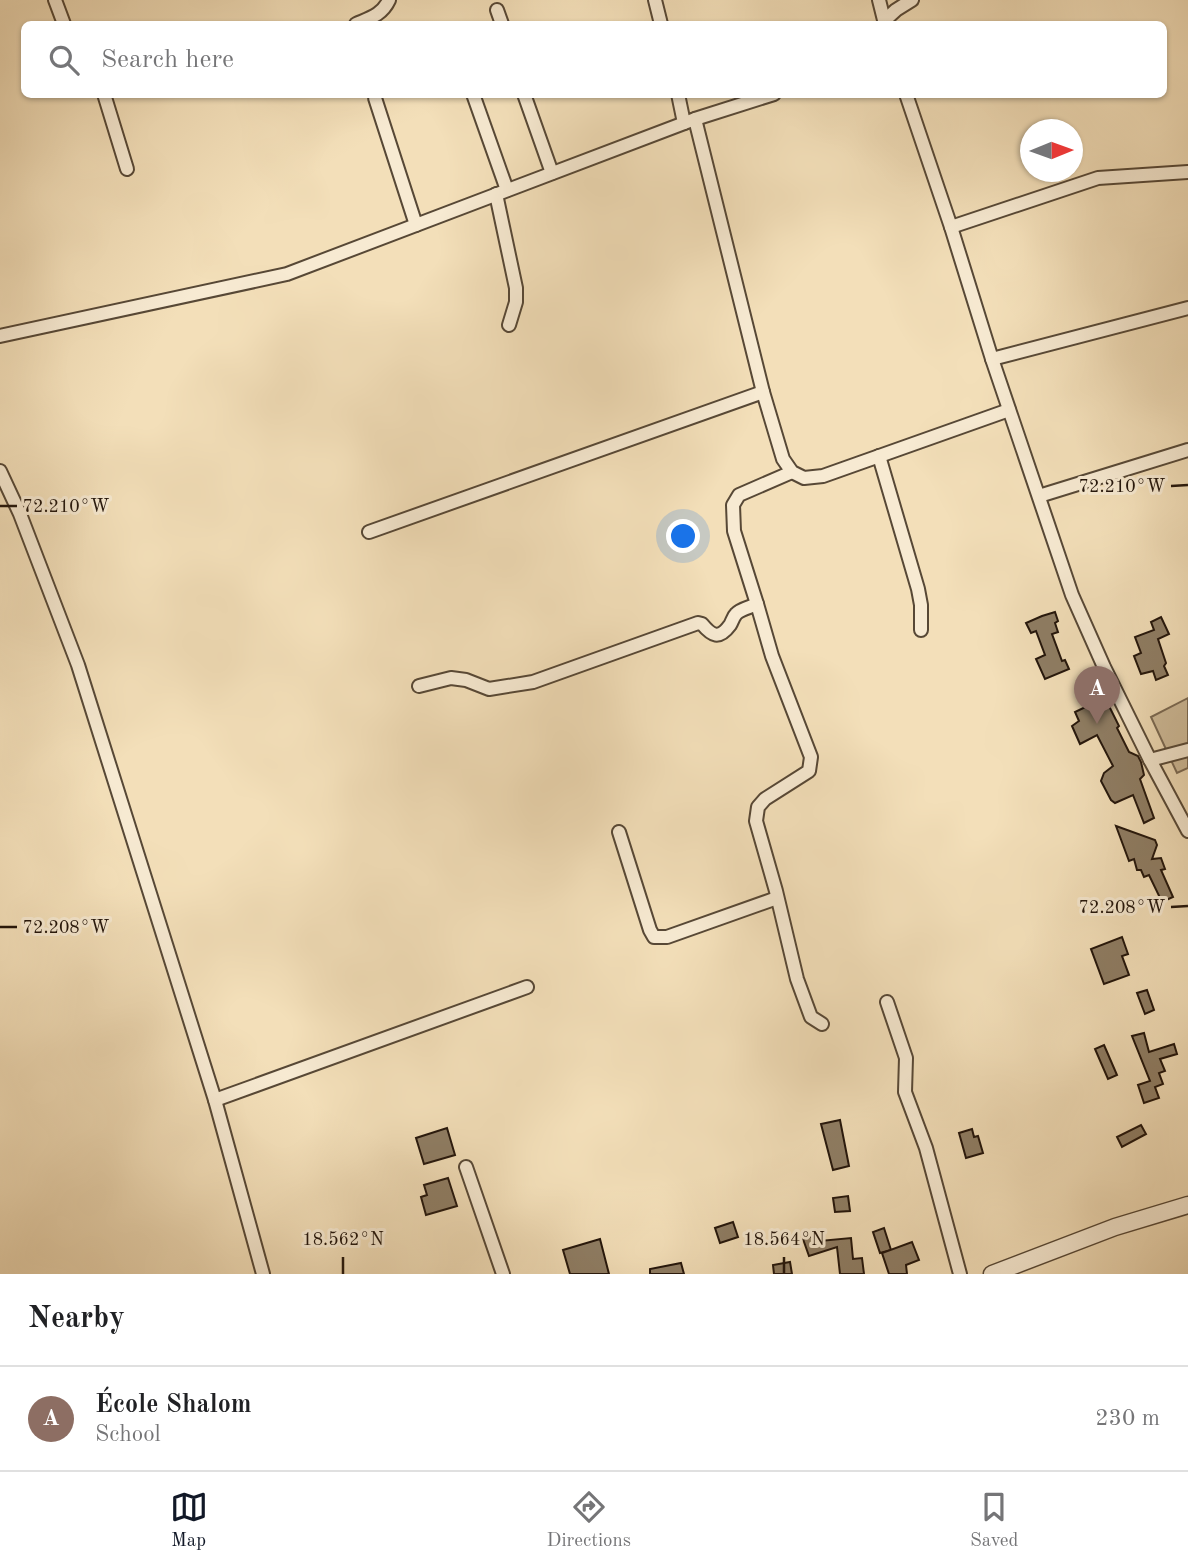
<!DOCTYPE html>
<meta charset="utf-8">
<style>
:root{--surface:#fff;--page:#f6f6f6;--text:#202124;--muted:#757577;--line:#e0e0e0;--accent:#111827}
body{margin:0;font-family:"Old Standard TT",serif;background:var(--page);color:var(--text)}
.compass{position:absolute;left:1020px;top:119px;width:63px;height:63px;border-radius:50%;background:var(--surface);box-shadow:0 2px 5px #0004;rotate:89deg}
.you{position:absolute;left:684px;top:537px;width:24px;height:24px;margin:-18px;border:5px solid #fff;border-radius:50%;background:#1a73e8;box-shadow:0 0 0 10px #1a73e833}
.badge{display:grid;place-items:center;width:46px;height:46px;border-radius:50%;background:var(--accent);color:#fff;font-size:23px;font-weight:700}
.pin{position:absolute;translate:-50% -58px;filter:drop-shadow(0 2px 4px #0008)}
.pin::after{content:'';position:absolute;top:37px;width:24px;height:21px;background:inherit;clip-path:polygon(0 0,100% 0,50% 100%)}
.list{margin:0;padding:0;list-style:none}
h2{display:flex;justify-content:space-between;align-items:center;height:91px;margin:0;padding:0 28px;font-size:30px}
h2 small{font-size:23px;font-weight:400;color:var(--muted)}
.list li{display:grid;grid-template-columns:46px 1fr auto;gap:21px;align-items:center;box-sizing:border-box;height:105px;padding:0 28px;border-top:2px solid var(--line)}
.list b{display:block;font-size:26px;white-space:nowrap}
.list p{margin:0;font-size:23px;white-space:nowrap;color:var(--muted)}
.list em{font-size:23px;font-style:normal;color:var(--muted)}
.icon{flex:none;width:38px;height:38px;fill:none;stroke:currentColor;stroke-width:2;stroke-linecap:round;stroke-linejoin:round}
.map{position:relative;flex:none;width:1188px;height:1274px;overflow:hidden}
.search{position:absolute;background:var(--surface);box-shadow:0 2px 5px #0004;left:21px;right:21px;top:21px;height:77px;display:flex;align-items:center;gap:18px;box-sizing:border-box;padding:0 24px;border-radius:10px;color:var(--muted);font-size:26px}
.sheet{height:196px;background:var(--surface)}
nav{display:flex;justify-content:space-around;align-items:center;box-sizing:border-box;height:98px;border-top:2px solid var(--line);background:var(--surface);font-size:19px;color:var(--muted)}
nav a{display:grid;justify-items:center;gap:4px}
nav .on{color:var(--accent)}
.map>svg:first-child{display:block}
.green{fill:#d0bd9b;stroke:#7a6953;stroke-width:2}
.building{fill:#8f7e65;stroke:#23150b;stroke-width:2}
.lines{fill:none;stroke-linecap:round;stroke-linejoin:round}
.minor-casing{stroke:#574836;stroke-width:16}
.tertiary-casing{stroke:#574836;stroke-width:19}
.minor{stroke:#f7ead2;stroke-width:12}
.tertiary{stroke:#f7ead2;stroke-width:16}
.ticks{fill:none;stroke:#23150b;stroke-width:2.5}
.ticks-label{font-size:18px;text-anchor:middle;fill:#23150b;stroke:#f7ead2;stroke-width:6;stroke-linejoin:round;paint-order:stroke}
</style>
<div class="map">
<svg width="1188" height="1274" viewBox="0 0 1188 1274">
<rect width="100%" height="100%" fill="#f3dfb9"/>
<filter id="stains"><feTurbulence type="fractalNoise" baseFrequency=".00286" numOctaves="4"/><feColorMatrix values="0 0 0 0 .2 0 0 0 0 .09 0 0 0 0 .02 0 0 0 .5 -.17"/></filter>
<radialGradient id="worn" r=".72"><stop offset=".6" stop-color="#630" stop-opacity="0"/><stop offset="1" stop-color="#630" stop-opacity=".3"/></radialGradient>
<polygon class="green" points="1188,698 1188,768 1177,773 1151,717"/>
<g class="building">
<polygon points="1055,612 1058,621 1055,623 1058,632 1052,634 1062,661 1065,660 1069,669 1045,679 1036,659 1045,655 1036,631 1031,633 1026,623 1042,616"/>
<polygon points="1161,617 1169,634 1158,639 1166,663 1164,666 1168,675 1156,680 1153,671 1141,674 1134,656 1141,653 1135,637 1154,630 1151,622"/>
<polygon points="1102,699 1106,707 1109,706 1119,726 1117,728 1129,752 1138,756 1141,762 1144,775 1140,779 1154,818 1144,823 1133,795 1115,803 1111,800 1101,781 1104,773 1113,766 1097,735 1080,744 1072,726 1079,721 1075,712"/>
<polygon points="1116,826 1155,840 1157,845 1152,859 1161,858 1165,869 1161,870 1173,897 1162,902 1149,875 1144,877 1141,870 1137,870 1134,859 1129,861"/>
<polygon points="1122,937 1128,954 1122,956 1129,975 1104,984 1091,949"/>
<polygon points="1147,990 1154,1010 1145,1014 1137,993"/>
<polygon points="1144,1033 1149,1052 1174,1044 1177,1054 1160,1059 1165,1071 1159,1073 1163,1084 1155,1087 1159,1098 1144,1103 1138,1085 1150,1081 1132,1036"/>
<polygon points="1104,1045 1117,1075 1108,1079 1095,1049"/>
<polygon points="840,1120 849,1166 833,1170 821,1124"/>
<polygon points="1141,1125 1146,1134 1122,1147 1117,1137"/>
<polygon points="447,1128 455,1155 424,1164 416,1138"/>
<polygon points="972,1129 974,1137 978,1136 983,1153 966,1158 959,1133"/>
<polygon points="448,1178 457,1206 426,1215 421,1197 427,1195 424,1185"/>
<polygon points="848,1196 850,1211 835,1212 833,1198"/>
<polygon points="733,1222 738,1237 720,1243 715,1228"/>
<polygon points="884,1228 891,1250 880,1253 873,1232"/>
<polygon points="818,1235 820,1241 851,1238 853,1259 862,1258 864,1274 840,1274 837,1247 809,1256 803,1239"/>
<polygon points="600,1239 609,1274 570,1274 563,1250"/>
<polygon points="912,1242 919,1260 906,1265 907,1274 889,1274 882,1253"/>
<polygon points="790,1262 792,1274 774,1274 773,1265"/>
<polygon points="681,1263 684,1274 650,1274 650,1269"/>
</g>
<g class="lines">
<defs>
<g id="minor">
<polyline points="55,0 64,24"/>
<polyline points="655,0 661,24"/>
<polyline points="879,0 885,24"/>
<polyline points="497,10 502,24"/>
<polyline points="884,21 896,10 912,0"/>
<path d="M356 24C370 18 382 15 389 0"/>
<polyline points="104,94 127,169"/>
<polyline points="473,94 507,190"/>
<polyline points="524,94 552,173"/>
<polyline points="678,94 684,123"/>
<polyline points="906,94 951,227 992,359 1072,595 1104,667 1150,760 1188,831"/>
<polyline points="375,98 416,225"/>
<polyline points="695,119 763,392 783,459 792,472 804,478 823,476 1009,410"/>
<polyline points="496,194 516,288 516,302 509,325"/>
<polyline points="951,227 1098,178 1188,172"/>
<polyline points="0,336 287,274 695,119 774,94"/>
<polyline points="992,359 1188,308"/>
<polyline points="879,456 918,589 921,605 921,630"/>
<polyline points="0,471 20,514 78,665 215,1100 263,1274"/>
<polyline points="792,472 739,495 733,505 734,531 757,604 772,656 811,757 809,771 765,799 758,807 756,821 776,891 797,979 811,1017 822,1024"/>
<polyline points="1039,496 1188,450"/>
<polyline points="369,532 763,392"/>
<path d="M419 686 451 678 466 680 489 689 533 682 698 623 702 624C712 636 719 640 730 625 732 622 733 617 736 614 740 609 751 607 757 604"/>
<polyline points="1150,760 1188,750"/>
<polyline points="619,832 650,930 654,937 667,937 777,898"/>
<polyline points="887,1002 906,1058 905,1092 926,1148 960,1274"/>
<polyline points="215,1100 527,987"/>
<polyline points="466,1167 503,1274"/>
</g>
<polyline id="tertiary" points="992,1274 1115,1227 1188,1205"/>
</defs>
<use href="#minor" class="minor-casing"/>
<use href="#tertiary" class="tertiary-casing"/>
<use href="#minor" class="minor"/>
<use href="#tertiary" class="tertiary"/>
</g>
<path class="ticks" d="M1171 486 1188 485M0 506H17M1171 907 1188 906M0 927H17M343 1257V1274M784 1257V1274"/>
<g class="ticks-label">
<text x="1122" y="492">72.210°W</text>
<text x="66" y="512">72.210°W</text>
<text x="1122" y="913">72.208°W</text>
<text x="66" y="933">72.208°W</text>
<text x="343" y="1245">18.562°N</text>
<text x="784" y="1245">18.564°N</text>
</g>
<rect width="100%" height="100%" filter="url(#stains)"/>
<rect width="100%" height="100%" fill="url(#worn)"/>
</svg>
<svg class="compass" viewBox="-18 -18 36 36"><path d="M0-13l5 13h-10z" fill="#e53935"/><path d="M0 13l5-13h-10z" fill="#757577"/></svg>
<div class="you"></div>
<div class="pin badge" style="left:1097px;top:724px;background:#8d6e63">A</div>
<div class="search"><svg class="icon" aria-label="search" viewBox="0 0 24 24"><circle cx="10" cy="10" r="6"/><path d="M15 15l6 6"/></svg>Search here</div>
</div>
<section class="sheet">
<h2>Nearby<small></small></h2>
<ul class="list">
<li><span class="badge" style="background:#8d6e63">A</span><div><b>École Shalom</b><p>School</p></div><em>230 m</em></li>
</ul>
</section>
<nav>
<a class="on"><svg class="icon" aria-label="map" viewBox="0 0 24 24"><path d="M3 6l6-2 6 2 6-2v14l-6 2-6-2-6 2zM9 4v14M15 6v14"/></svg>Map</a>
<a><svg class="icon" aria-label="directions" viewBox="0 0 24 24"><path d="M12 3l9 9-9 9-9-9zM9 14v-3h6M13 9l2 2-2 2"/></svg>Directions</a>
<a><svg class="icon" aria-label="saved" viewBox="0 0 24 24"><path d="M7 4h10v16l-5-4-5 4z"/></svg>Saved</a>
</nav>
